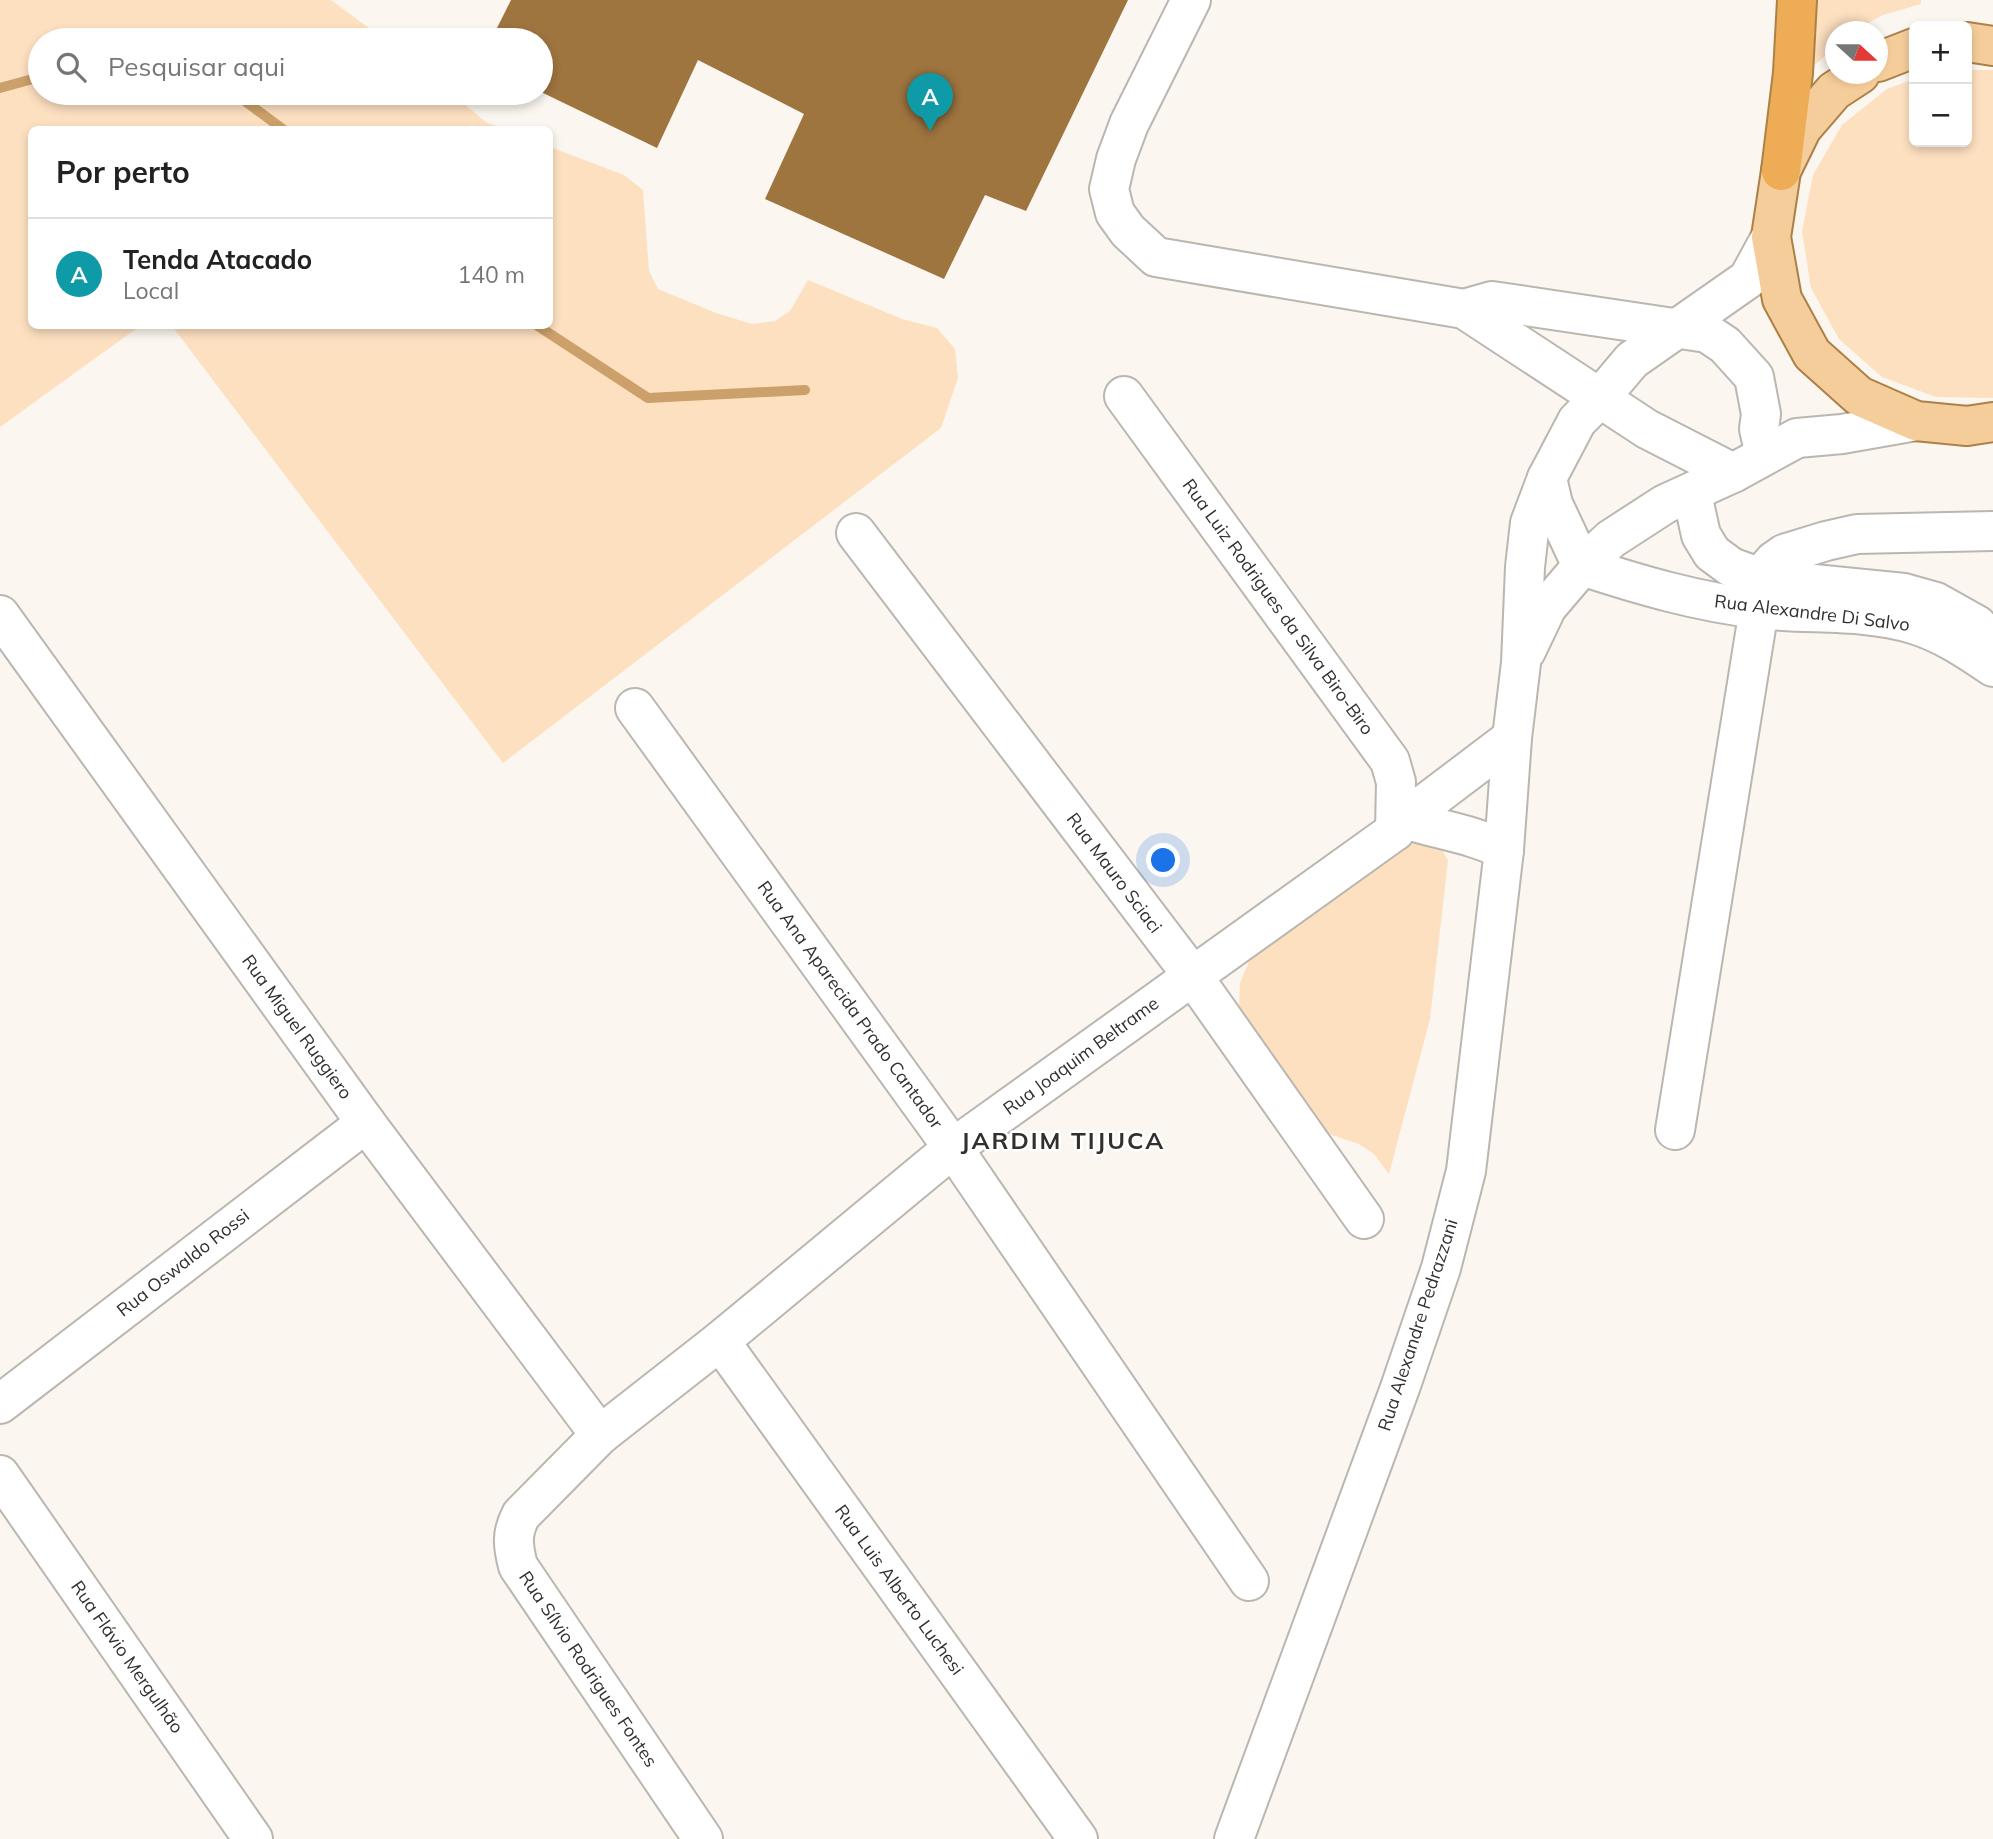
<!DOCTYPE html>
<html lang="pt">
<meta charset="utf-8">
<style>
:root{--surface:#fff;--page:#f2f2f2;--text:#222;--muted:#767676;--line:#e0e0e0;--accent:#205991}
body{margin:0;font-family:Mulish,sans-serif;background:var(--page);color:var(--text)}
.controls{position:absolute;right:21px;top:21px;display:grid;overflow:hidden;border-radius:10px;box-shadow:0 4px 10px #0003}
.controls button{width:63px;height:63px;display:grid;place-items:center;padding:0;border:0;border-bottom:2px solid var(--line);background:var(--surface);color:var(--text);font:35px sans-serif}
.compass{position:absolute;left:1825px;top:21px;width:63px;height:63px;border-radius:50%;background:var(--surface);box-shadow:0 4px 10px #0003;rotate:111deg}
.you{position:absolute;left:1164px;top:861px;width:24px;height:24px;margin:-18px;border:5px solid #fff;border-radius:50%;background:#1a73e8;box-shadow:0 0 0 10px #1a73e833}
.badge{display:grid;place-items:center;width:46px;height:46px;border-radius:50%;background:var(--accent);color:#fff;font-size:23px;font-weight:700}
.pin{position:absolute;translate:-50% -58px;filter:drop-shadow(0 2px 4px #0008)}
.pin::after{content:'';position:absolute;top:37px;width:24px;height:21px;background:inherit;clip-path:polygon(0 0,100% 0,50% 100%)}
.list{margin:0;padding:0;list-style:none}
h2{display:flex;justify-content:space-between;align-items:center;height:91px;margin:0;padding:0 28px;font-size:30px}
h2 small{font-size:23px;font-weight:400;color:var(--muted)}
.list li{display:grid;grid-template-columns:46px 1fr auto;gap:21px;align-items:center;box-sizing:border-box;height:112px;padding:0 28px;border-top:2px solid var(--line)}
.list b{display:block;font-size:26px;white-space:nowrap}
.list p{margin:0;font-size:23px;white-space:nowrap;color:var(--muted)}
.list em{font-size:23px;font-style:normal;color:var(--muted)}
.icon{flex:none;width:38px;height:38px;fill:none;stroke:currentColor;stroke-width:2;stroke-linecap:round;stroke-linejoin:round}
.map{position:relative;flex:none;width:1993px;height:1839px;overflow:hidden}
.search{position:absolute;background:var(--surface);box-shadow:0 4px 10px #0003;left:28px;top:28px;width:525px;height:77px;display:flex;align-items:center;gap:18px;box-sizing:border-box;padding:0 24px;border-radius:38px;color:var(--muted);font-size:26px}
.panel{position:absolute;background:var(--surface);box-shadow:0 4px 10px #0003;left:28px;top:126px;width:525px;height:203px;border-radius:10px}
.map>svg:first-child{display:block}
.green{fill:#fde0c0}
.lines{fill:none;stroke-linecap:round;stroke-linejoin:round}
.stream{stroke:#cca06a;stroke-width:10}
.building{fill:#9e743f}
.minor-casing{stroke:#bbb6af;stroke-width:42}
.major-casing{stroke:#ac8148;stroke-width:42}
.highway-casing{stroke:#ac8148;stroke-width:42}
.minor{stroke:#fff;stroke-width:38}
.major{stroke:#f5cd9a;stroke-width:38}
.highway{stroke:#eeac56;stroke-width:38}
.labels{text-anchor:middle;stroke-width:5;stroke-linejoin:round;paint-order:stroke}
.street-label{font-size:18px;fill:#32302e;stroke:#fff}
.district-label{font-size:24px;font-weight:bold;letter-spacing:2px;fill:#32302e;stroke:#fff}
</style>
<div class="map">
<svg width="1993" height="1839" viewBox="0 0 1993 1839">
<rect width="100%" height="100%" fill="#fbf6ef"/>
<g class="green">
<polygon points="0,0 331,0 385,40 40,40 40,93 451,93 487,123 505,129 32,130 32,326 140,326 0,427"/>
<polygon points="1812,0 1921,0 1921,4 1883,15 1853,31 1836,32 1835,47 1809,70"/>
<polygon points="1967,70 1993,70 1993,398 1936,397 1882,377 1839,339 1811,288 1802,231 1813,175 1842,125 1887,89 1914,79 1914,142 1967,142"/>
<polygon points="550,147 624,175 643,190 649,271 658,289 716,313 752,324 775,321 790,311 808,280 902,319 937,328 955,349 958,378 941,428 503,763 172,326 550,326"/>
<polygon points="1418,839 1438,843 1448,860 1430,1019 1389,1174 1374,1154 1359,1144 1329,1134 1239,1010 1240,983 1250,959"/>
</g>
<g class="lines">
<g class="stream">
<polyline points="0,88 40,77"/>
<polyline points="234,93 284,130"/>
<polyline points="538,326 648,398 805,390"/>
</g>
</g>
<polygon class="building" points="511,0 1128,0 1026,211 985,195 944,279 765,199 804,114 698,60 657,148 541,92 541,40 491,40"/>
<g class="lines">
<defs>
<g id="minor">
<polyline points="1191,0 1129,124 1116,159 1109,189 1115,213 1128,231 1156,257 1464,309 1647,429 1733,473"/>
<polyline points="1464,309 1492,301 1707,333 1725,345 1754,377 1761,414 1759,429 1765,455"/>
<polyline points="1124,396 1390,761 1396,782 1395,831"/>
<polyline points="1547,478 1553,504 1582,566"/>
<polyline points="1692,494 1701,535 1712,553 1731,567 1764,579 1904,593 1936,602 1977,625 1993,645"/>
<polyline points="856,533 1192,975 1364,1219"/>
<path d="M1582 566C1640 585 1698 602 1759 609 1809 615 1864 609 1913 624 1943 633 1968 650 1993 667"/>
<polyline points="0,615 366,1123 600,1435"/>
<polyline points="1526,651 1547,607 1582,566 1611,539 1665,504 1733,473 1797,438 1842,434 1916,421"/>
<polyline points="635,708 953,1148 1249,1581"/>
<path d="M1405 819C1438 830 1473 834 1504 850"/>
<polyline points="1675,1130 1759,609 1767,569 1774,561 1784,554 1826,541 1857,534 1993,531"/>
<polyline points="720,1341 1078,1839"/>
<polyline points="0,1404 366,1123"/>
<polyline points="0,1475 253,1839"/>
<path d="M703 1839 518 1566C513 1546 511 1534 521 1515L600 1435 720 1341 953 1148 1395 831 1405 819 1512 738"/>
<polyline points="1234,1839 1400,1388 1441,1268 1466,1171 1504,850 1512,738 1521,663 1525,567 1530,523 1547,478 1577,421 1599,399 1632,360 1748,279 1771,237"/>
</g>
<g id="major">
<polyline points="1967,42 1993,46"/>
<polyline points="1878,62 1914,48"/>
<polyline points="1860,74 1834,91 1802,128 1781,171 1771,237 1782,299 1812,354 1859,396 1916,421 1967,426 1993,422"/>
</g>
<polyline id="highway" points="1781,171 1793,73 1797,0"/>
</defs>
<use href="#minor" class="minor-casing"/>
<use href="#major" class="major-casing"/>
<use href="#highway" class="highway-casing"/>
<use href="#minor" class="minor"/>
<use href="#major" class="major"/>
<use href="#highway" class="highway"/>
</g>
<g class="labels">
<g class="street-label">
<text transform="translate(1278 607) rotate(54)" y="6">Rua Luiz Rodrigues da Silva Biro-Biro</text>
<text transform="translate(1812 613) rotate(7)" y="6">Rua Alexandre Di Salvo</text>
<text transform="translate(1114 873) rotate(53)" y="6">Rua Mauro Sciaci</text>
<text transform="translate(850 1005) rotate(54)" y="6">Rua Ana Aparecida Prado Cantador</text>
<text transform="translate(297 1027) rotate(54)" y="6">Rua Miguel Ruggiero</text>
<text transform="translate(1081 1056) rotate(-36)" y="6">Rua Joaquim Beltrame</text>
<text transform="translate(183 1263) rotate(-38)" y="6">Rua Oswaldo Rossi</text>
<text transform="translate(1418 1325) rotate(-72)" y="6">Rua Alexandre Pedrazzani</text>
<text transform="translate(899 1590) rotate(54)" y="6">Rua Luis Alberto Luchesi</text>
<text transform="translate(127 1657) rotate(55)" y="6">Rua Flávio Mergulhão</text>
<text transform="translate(588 1669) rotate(56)" y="6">Rua Sílvio Rodrigues Fontes</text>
</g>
<g class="district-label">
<text x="1063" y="1149">JARDIM TIJUCA</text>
</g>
</g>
</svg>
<div class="controls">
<button>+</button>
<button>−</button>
</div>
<svg class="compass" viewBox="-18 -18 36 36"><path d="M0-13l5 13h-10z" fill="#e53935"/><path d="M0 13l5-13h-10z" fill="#767676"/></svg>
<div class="you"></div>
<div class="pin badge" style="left:930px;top:131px;background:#0f9aa8">A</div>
<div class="search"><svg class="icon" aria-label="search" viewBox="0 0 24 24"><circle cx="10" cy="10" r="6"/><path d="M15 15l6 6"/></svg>Pesquisar aqui</div>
<section class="panel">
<h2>Por perto<small></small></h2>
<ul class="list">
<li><span class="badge" style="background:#0f9aa8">A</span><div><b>Tenda Atacado</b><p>Local</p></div><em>140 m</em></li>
</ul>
</section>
</div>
